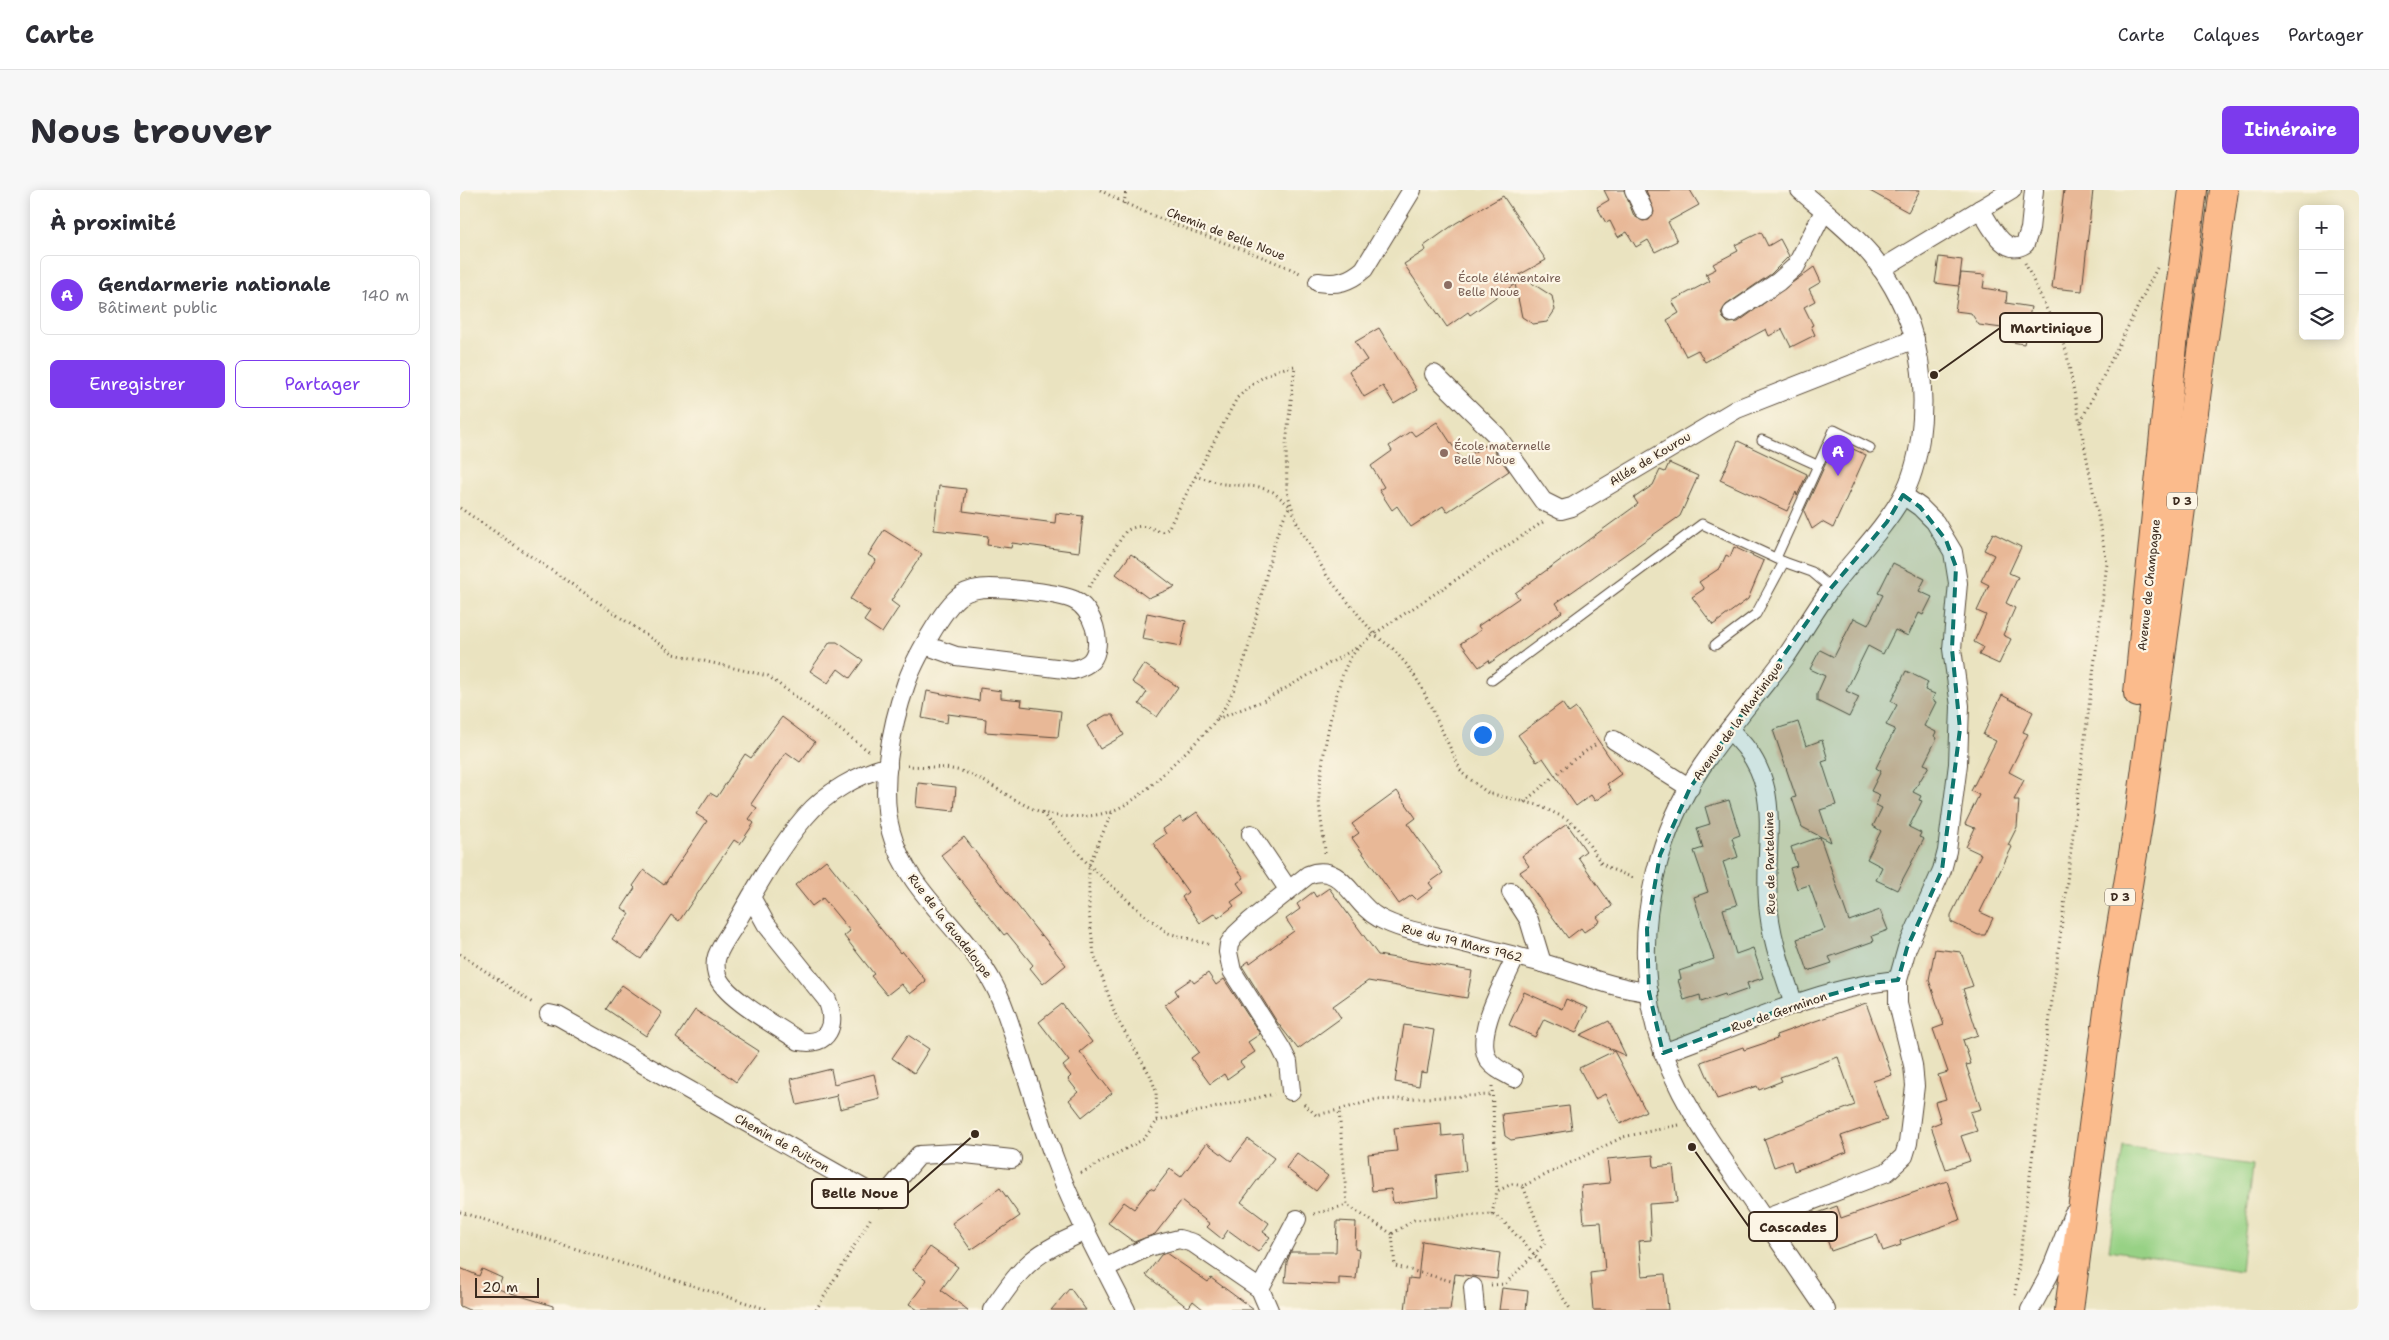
<!DOCTYPE html>
<html lang="fr">
<meta charset="utf-8">
<style>
:root{--surface:#fff;--page:#f7f7f7;--text:#2b2b33;--muted:#7c7c81;--line:#e1e1e2;--accent:#7c3aed}
body{margin:0;font-family:"Shantell Sans",sans-serif;background:var(--page);color:var(--text)}
.controls{position:absolute;right:15px;top:15px;display:grid;overflow:hidden;border-radius:8px;box-shadow:0 2px 12px #0003}
.controls button{width:45px;height:45px;display:grid;place-items:center;padding:0;border:0;border-bottom:1px solid var(--line);background:var(--surface);color:var(--text);font:25px sans-serif}
.scale{position:absolute;left:15px;bottom:12px;width:64px;box-sizing:border-box;padding-left:5px;border:2px solid #3b2a1e;border-top:0;font-size:14px;line-height:18px;white-space:nowrap;color:#3b2a1e;-webkit-text-stroke:4px #fcf5e5;paint-order:stroke}
.you{position:absolute;left:1022px;top:544px;width:18px;height:18px;margin:-12px;border:4px solid #fff;border-radius:50%;background:#1a73e8;box-shadow:0 0 0 8px #1a73e833}
.badge{display:grid;place-items:center;width:32px;height:32px;border-radius:50%;background:var(--accent);color:#fff;font-size:16px;font-weight:700}
.pin{position:absolute;translate:-50% -41px;filter:drop-shadow(0 1px 2px #0008)}
.pin::after{content:'';position:absolute;top:26px;width:18px;height:15px;background:inherit;clip-path:polygon(0 0,100% 0,50% 100%)}
.list{margin:0;padding:0;list-style:none}
h2{display:flex;justify-content:space-between;align-items:center;height:65px;margin:0;padding:0 20px;font-size:21px}
h2 small{font-size:16px;font-weight:400;color:var(--muted)}
.list li{display:grid;grid-template-columns:32px 1fr auto;gap:15px;align-items:center;box-sizing:border-box;height:80px;margin:0 10px 10px;padding:0 10px;border:1px solid var(--line);border-radius:8px}
.list b{display:block;font-size:19px;white-space:nowrap}
.list p{margin:0;font-size:16px;white-space:nowrap;color:var(--muted)}
.list em{font-size:16px;font-style:normal;color:var(--muted)}
.actions{display:flex;gap:10px;padding:15px 20px}
.actions a{flex:1;padding:11px 0;border:1px solid var(--accent);border-radius:8px;text-align:center;font-size:18px;color:var(--accent)}
.actions .main{background:var(--accent);color:#fff}
.icon{flex:none;width:28px;height:28px;fill:none;stroke:currentColor;stroke-width:2;stroke-linecap:round;stroke-linejoin:round}
.map{position:relative;flex:none;width:1899px;height:1120px;overflow:hidden;border-radius:8px}
header{display:flex;align-items:center;gap:30px;box-sizing:border-box;height:70px;padding:0 25px;background:var(--surface);border-bottom:1px solid var(--line)}
header strong{font-size:24px}
nav{display:flex;gap:28px;margin-inline-start:auto;font-size:18px}
.intro{display:flex;align-items:center;justify-content:space-between;box-sizing:border-box;height:120px;padding:0 30px}
h1{margin:0;font-size:35px}
.button{padding:12px 22px;border-radius:8px;background:var(--accent);color:#fff;font-size:18px;font-weight:700}
main{display:flex;gap:30px;padding:0 30px}
aside{flex:1;background:var(--surface);border-radius:8px;box-shadow:0 2px 12px #0003}
.map>svg:first-child{display:block}
.green{fill:#97d185;stroke:#697e52}
.building{fill:#e8b897}
.lines{fill:none;stroke-linecap:round;stroke-linejoin:round}
.lane-casing{stroke:#554636;stroke-width:11}
.street-casing{stroke:#554636;stroke-width:20}
.primary-casing{stroke:#554636;stroke-width:30}
.path{stroke:#554636;stroke-width:3;stroke-dasharray:1 4;stroke-linecap:butt}
.lane{stroke:#fff;stroke-width:9}
.street{stroke:#fff;stroke-width:18}
.primary{stroke:#fbbb8c;stroke-width:28}
.marked{fill:#0f766e;fill-opacity:0.2;stroke:#0f766e;stroke-width:4;stroke-dasharray:10 6;stroke-linejoin:round}
.education-dot{fill:#8d6e63;stroke:#fcf5e5;stroke-width:2}
.labels{text-anchor:middle;stroke-width:4.5;stroke-linejoin:round;paint-order:stroke}
.shield{fill:#fcf5e5;stroke:#75675a;stroke-width:1}
.shield-label{font-size:11px;font-weight:bold;fill:#3b2a1e}
.street-label{font-size:12px;fill:#3b2a1e;stroke:#fcf5e5}
.education-label{font-size:12px;fill:#785e54;stroke:#fcf5e5;text-anchor:start}
.leader{fill:none;stroke:#3b2a1e;stroke-width:2}
.callout-dot{fill:#3b2a1e;stroke:#fcf5e5;stroke-width:2}
.callout{fill:#fcf5e5;stroke:#3b2a1e;stroke-width:2}
.callout-label{font-size:14px;text-anchor:middle;font-weight:bold;fill:#3b2a1e}
</style>
<header>
<strong>Carte</strong>
<nav><a>Carte</a><a>Calques</a><a>Partager</a></nav>
</header>
<div class="intro"><h1>Nous trouver</h1><a class="button">Itinéraire</a></div>
<main>
<aside>
<h2>À proximité<small></small></h2>
<ul class="list">
<li><span class="badge">A</span><div><b>Gendarmerie nationale</b><p>Bâtiment public</p></div><em>140 m</em></li>
</ul>
<div class="actions"><a class="main">Enregistrer</a><a>Partager</a></div>
</aside>
<div class="map">
<svg width="1899" height="1120" viewBox="0 0 1899 1120">
<rect width="100%" height="100%" fill="#fcf5e5"/>
<filter id="ink" filterUnits="userSpaceOnUse"><feTurbulence type="fractalNoise" baseFrequency=".02" numOctaves="2"/><feDisplacementMap in="SourceGraphic" scale="10" xChannelSelector="R" yChannelSelector="G"/><feConvolveMatrix kernelMatrix="1 2 1 2 8 2 1 2 1" color-interpolation-filters="sRGB"/></filter>
<filter id="wash" filterUnits="userSpaceOnUse"><feTurbulence type="fractalNoise" baseFrequency=".0096" numOctaves="4" result="noise"/><feDisplacementMap in="SourceGraphic" scale="20" xChannelSelector="R" yChannelSelector="G"/><feGaussianBlur stdDeviation="1.12" result="paint"/><feColorMatrix in="noise" values="0 0 0 0 0 0 0 0 0 0 0 0 0 0 0 0 0 1.4 0 .05"/><feComposite in="paint" operator="in"/></filter>
<g filter="url(#wash)">
<rect width="100%" height="100%" fill="#eae3c0"/>
<polygon class="green" points="1663,956 1792,975 1781,1081 1649,1060"/>
<g id="blocks">
<g class="building">
<polygon points="1144,0 1164,0 1174,26 1183,31 1189,30 1194,22 1186,0 1230,0 1239,15 1208,32 1217,51 1195,62 1188,50 1176,57 1167,42 1158,47 1150,31 1146,33 1137,17 1149,10"/>
<polygon points="1408,0 1460,0 1448,22"/>
<polygon points="1604,0 1633,0 1622,101 1592,98"/>
<polygon points="1043,6 1086,70 1059,85 1092,106 1095,120 1087,132 1073,134 1062,127 1055,94 1010,125 1008,122 987,137 944,74 966,60 964,56 996,33"/>
<polygon points="1301,42 1308,56 1320,49 1329,66 1311,84 1266,115 1261,123 1263,128 1268,133 1278,132 1354,77 1361,92 1349,99 1355,111 1344,117 1353,135 1351,136 1355,145 1331,157 1322,139 1309,146 1306,139 1245,172 1238,160 1226,166 1207,130 1219,123 1212,111 1250,91 1246,84 1256,79 1253,74 1278,61 1275,55"/>
<polygon points="1479,67 1502,70 1499,95 1501,83 1525,85 1523,98 1547,102 1546,113 1571,117 1564,154 1546,151 1547,144 1542,143 1542,138 1519,135 1511,123 1495,121 1499,96 1475,93"/>
<polygon points="919,138 957,200 934,214 923,196 904,207 889,181 907,170 895,152"/>
<polygon points="977,232 1002,270 1029,253 1049,281 987,322 983,316 951,337 937,316 932,320 919,300 924,297 911,276 932,261 929,256 951,241 955,246"/>
<polygon points="1278,251 1347,284 1337,306 1336,302 1327,321 1260,290"/>
<polygon points="1376,251 1406,265 1373,338 1362,332 1352,339 1344,321"/>
<polygon points="1209,273 1238,286 1220,326 1096,413 1102,422 1030,473 1029,470 1019,477 1001,453 1021,440 1018,436 1059,408 1055,403 1178,314 1174,308 1193,295 1200,280 1205,282"/>
<polygon points="479,296 506,299 503,321 595,333 596,323 623,326 619,362 552,353 551,358 527,355 528,346 474,340"/>
<polygon points="424,340 462,364 431,411 439,417 422,443 404,431 410,422 390,409 416,370 408,365"/>
<polygon points="1533,343 1561,357 1549,383 1558,387 1546,413 1555,418 1543,445 1551,449 1539,474 1519,465 1523,457 1514,452 1526,425 1517,421 1529,395 1521,391 1534,365 1524,360"/>
<polygon points="1274,357 1304,371 1288,409 1253,435 1232,407 1244,399 1239,392 1260,378 1266,365 1270,367"/>
<polygon points="671,364 693,380 715,397 688,408 656,384"/>
<polygon points="1433,373 1465,389 1459,401 1472,407 1463,425 1459,423 1448,446 1435,440 1423,464 1408,456 1386,501 1399,507 1389,527 1357,511 1357,504 1365,486 1350,479 1360,460 1374,467 1394,428 1408,435 1423,405 1418,403"/>
<polygon points="687,423 726,431 721,456 682,449"/>
<polygon points="370,452 377,452 403,470 390,488 378,479 368,493 350,481"/>
<polygon points="684,474 718,497 697,527 679,514 687,502 672,492"/>
<polygon points="1446,481 1468,492 1465,500 1475,504 1472,510 1476,512 1464,536 1476,542 1474,546 1477,548 1464,574 1469,576 1453,602 1461,606 1459,610 1462,611 1449,637 1461,643 1459,647 1464,649 1437,700 1416,690 1422,677 1407,669 1421,641 1413,636 1422,618 1416,615 1420,605 1411,601 1421,581 1416,578 1435,539 1426,535 1437,515 1431,511"/>
<polygon points="520,498 541,501 541,508 562,510 561,516 601,521 598,547 525,542 526,529 488,524 487,533 462,528 467,501 519,511"/>
<polygon points="1542,505 1573,522 1563,542 1568,544 1549,582 1564,590 1554,610 1559,610 1557,637 1548,655 1552,657 1520,722 1533,728 1525,745 1518,745 1491,732 1491,725 1521,664 1506,657 1515,638 1505,634 1519,605 1511,601 1536,551 1523,545"/>
<polygon points="1102,513 1109,523 1116,518 1161,584 1147,594 1151,600 1135,611 1131,605 1116,616 1083,568 1077,572 1058,545"/>
<polygon points="646,525 653,525 664,545 640,559 627,536"/>
<polygon points="322,527 355,552 340,572 326,562 291,614 297,618 289,629 294,633 280,654 274,650 219,731 211,725 181,769 152,749 170,724 162,718 175,698 173,696 184,680 204,695 247,631 236,624 250,603 257,607 285,564 291,568"/>
<polygon points="1338,532 1346,556 1362,550 1368,570 1362,572 1376,615 1360,620 1371,652 1342,637 1332,608 1336,607 1313,540"/>
<polygon points="458,593 496,597 494,621 456,617"/>
<polygon points="937,601 956,628 948,634 983,683 969,693 973,698 957,710 952,705 939,714 892,648 899,643 892,634"/>
<polygon points="1269,610 1280,645 1272,648 1278,667 1263,672 1277,715 1263,719 1276,764 1293,758 1303,788 1287,793 1289,799 1266,807 1265,804 1241,812 1240,805 1224,810 1218,790 1221,789 1219,781 1254,769 1234,707 1248,702 1234,661 1243,658 1237,638 1250,634 1245,617"/>
<polygon points="737,622 784,688 777,693 784,703 771,712 774,716 758,728 755,723 740,733 722,707 728,702 693,653 706,644 703,639 720,627 723,632"/>
<polygon points="1107,634 1126,661 1118,667 1152,716 1137,727 1140,731 1124,742 1121,738 1108,748 1060,682 1069,676 1062,666"/>
<polygon points="504,647 581,746 582,745 606,775 583,794 570,778 573,775 547,743 544,745 481,665"/>
<polygon points="1360,647 1389,731 1420,720 1428,740 1412,746 1414,751 1369,767 1372,773 1348,781 1337,749 1365,739 1349,695 1337,699 1330,678 1337,676 1331,657"/>
<polygon points="366,670 440,763 442,761 466,791 450,804 441,794 427,805 411,786 414,784 384,746 390,741 363,708 352,716 335,695"/>
<polygon points="869,698 918,765 1012,781 1007,808 908,791 873,816 881,828 838,859 817,832 782,776 789,771 790,773 834,741 826,729 840,719 837,714 853,702 856,707"/>
<polygon points="1475,759 1501,762 1513,796 1503,799 1518,845 1503,850 1511,874 1506,875 1521,919 1510,922 1517,941 1501,946 1510,971 1486,979 1471,936 1481,932 1475,912 1486,909 1478,885 1488,882 1473,839 1484,835 1469,790"/>
<polygon points="748,783 756,795 764,789 800,844 788,852 795,862 780,872 784,877 767,889 764,884 750,894 731,868 739,862 705,815 718,805 715,800 731,789 734,793"/>
<polygon points="162,795 202,823 186,846 146,819"/>
<polygon points="1064,802 1102,819 1106,809 1128,818 1116,843 1084,829 1075,847 1049,835"/>
<polygon points="1406,813 1432,885 1413,891 1427,930 1381,946 1387,962 1334,981 1331,971 1314,977 1304,949 1395,915 1378,867 1320,887 1322,891 1299,900 1297,896 1257,909 1241,872 1283,857 1284,860 1317,849 1316,845"/>
<polygon points="602,814 632,852 620,862 652,903 622,927 609,910 618,902 608,889 611,886 603,876 609,871 579,832"/>
<polygon points="235,820 299,861 276,892 256,877 257,876 216,848"/>
<polygon points="1149,831 1166,866 1120,845"/>
<polygon points="944,835 974,840 967,883 961,882 959,896 935,892"/>
<polygon points="448,845 469,859 454,883 432,868"/>
<polygon points="1154,861 1186,921 1160,934 1145,904 1135,909 1119,878"/>
<polygon points="371,879 374,894 414,884 420,909 380,919 376,903 377,906 337,915 331,889"/>
<polygon points="1109,916 1112,940 1051,950 1045,946 1042,924"/>
<polygon points="981,933 982,946 1002,944 1006,981 976,985 978,1007 933,1013 931,999 912,1001 908,964 937,961 934,938"/>
<polygon points="788,949 814,968 781,1012 809,1033 803,1042 810,1047 798,1062 768,1040 762,1049 747,1037 750,1034 721,1011 695,1044 674,1052 648,1033 664,1012 674,1019 690,998 694,1000 710,979 721,987 747,953 771,971"/>
<polygon points="837,963 868,986 856,1001 826,978"/>
<polygon points="1193,965 1194,977 1213,975 1217,1012 1189,1014 1191,1050 1179,1051 1182,1086 1205,1084 1208,1120 1133,1120 1130,1083 1145,1081 1141,1032 1124,1033 1121,996 1150,993 1147,969"/>
<polygon points="1487,991 1500,1030 1440,1051 1441,1055 1423,1061 1417,1045 1371,1061 1358,1023 1377,1016 1381,1028"/>
<polygon points="540,998 560,1026 511,1060 492,1033"/>
<polygon points="877,1031 896,1032 895,1059 899,1060 896,1089 879,1088 879,1095 825,1092 827,1072 831,1062 876,1062"/>
<polygon points="962,1051 1040,1063 1037,1089 995,1084 990,1120 945,1120 949,1088 958,1089"/>
<polygon points="470,1057 498,1077 481,1100 508,1120 458,1120 449,1114 467,1090 453,1080"/>
<polygon points="706,1063 748,1092 751,1088 794,1120 744,1120 733,1111 728,1118 686,1085 701,1065"/>
<polygon points="0,1078 19,1086 22,1079 42,1088 38,1099 93,1116 93,1120 9,1120 0,1116"/>
<polygon points="610,1098 626,1120 591,1120"/>
<polygon points="1042,1098 1068,1101 1066,1120 1039,1120"/>
</g>
</g>
</g>
<g filter="url(#ink)">
<use href="#blocks" fill-opacity="0" stroke="#554636" stroke-width="1"/>
<g class="lines">
<defs>
<g id="lane">
<polyline points="1302,250 1357,275"/>
<polyline points="1316,368 1374,240 1410,258"/>
<polyline points="1255,455 1296,424 1324,372"/>
<polyline points="1032,490 1242,334 1324,372 1352,382 1371,398"/>
</g>
<g id="street">
<polyline points="1174,0 1184,21"/>
<path d="M1340 0C1364 21 1392 42 1412 66 1455 121 1469 181 1460 249 1457 269 1453 287 1443 305 1424 339 1396 366 1372 397 1355 420 1341 445 1325 468 1298 504 1268 538 1242 576 1199 641 1179 722 1188 799 1198 882 1243 941 1289 1007 1315 1045 1340 1082 1366 1120"/>
<path d="M1520 19C1530 34 1544 68 1565 54L1570 39 1574 0"/>
<polyline points="1421,79 1552,0"/>
<path d="M858 92C877 95 889 92 904 79L952 0"/>
<polyline points="1272,123 1318,92 1336,76 1364,21"/>
<polyline points="974,184 1037,246 1083,311 1101,320 1112,317 1277,219 1455,149"/>
<path d="M465 455 496 466 613 480C619 478 626 476 631 471 645 454 632 418 614 410 600 403 547 398 530 398 520 398 509 400 501 405 483 417 453 473 446 494 431 536 419 599 431 642 447 703 506 740 534 795 546 817 552 842 560 866 571 901 582 936 595 970 614 1022 641 1071 666 1120"/>
<path d="M1269 540C1327 591 1303 647 1308 712 1310 747 1323 781 1334 815"/>
<polyline points="1154,550 1230,598"/>
<polyline points="791,644 828,699"/>
<polyline points="1051,702 1069,730 1082,773"/>
<path d="M291 707 306 734 367 810C377 834 369 857 339 851 319 837 263 807 257 785 255 778 255 772 257 766 261 755 270 743 276 733 296 698 319 657 345 627 366 602 398 585 428 576"/>
<polyline points="89,824 98,826 422,1009 459,965 496,963 552,969"/>
<path d="M1203 863C1274 838 1363 796 1438 790"/>
<path d="M1054 888C1045 883 1035 879 1029 871 1012 846 1045 791 1056 766"/>
<path d="M831 901 828 872 821 858 772 781 768 762 769 754 776 744 790 731 848 685C883 671 892 714 919 728 939 739 962 743 984 748 1016 756 1048 764 1079 772 1116 782 1150 798 1189 802"/>
<polyline points="1304,1029 1427,982 1444,966 1448,953 1455,896 1453,875 1438,814 1438,790 1447,758 1482,680 1487,661 1498,574 1500,516 1492,459 1498,393 1493,362 1475,332 1460,317 1443,305"/>
<polyline points="645,1078 688,1057 719,1049 733,1053 800,1099 809,1120"/>
<polyline points="1013,1097 1015,1120"/>
<polyline points="800,1099 837,1029"/>
<path d="M532 1120C565 1072 573 1064 626 1041"/>
<polyline points="1570,1120 1589,1085 1613,1024"/>
</g>
<g id="primary">
<polyline points="1678,503 1714,145 1733,0"/>
<polyline points="1609,1120 1652,791 1680,622 1764,0"/>
</g>
</defs>
<use href="#lane" class="lane-casing"/>
<use href="#street" class="street-casing"/>
<use href="#primary" class="primary-casing"/>
<g class="path">
<path d="M640 0C704 36 776 53 842 84"/>
<polyline points="664,14 666,0"/>
<polyline points="1621,231 1697,78"/>
<polyline points="0,318 214,464 308,486 410,562"/>
<path d="M629 397 666 341C680 333 688 337 702 342L708 339 777 208C795 191 810 180 835 176L826 254 827 302 837 333 867 386 914 444 933 459 948 476 961 496 1002 583 1028 603 1078 615 1107 629 1118 638 1141 673 1151 679 1176 689"/>
<polyline points="757,529 805,510 898,457"/>
<path d="M447 576C468 577 494 576 514 586 540 598 570 624 599 626 651 630 673 615 708 579 724 563 742 548 756 530 780 500 792 444 801 406 809 377 814 342 830 316L813 302 799 297 763 294 735 286"/>
<polyline points="1064,612 1113,570 1135,555"/>
<polyline points="582,623 629,675 683,724 708,743 751,755"/>
<path d="M865 663C864 646 860 628 859 610 859 579 874 499 888 472 894 461 904 452 914 444L1083 332"/>
<polyline points="0,764 74,814"/>
<polyline points="1032,896 1037,1001"/>
<polyline points="844,914 856,925 879,920"/>
<polyline points="697,931 814,904"/>
<polyline points="621,983 684,949 697,931 696,901 690,885 657,829 634,764 629,723 629,675 652,622"/>
<polyline points="0,1022 309,1120"/>
<polyline points="854,1024 887,1015"/>
<polyline points="1032,1024 1037,1001 1052,994 1063,996"/>
<polyline points="932,1044 887,1015 879,920 914,910 1032,905"/>
<polyline points="995,1092 935,1076 932,1044 954,1030 1032,1024 1045,1033 1074,1064 1111,1120"/>
<polyline points="1031,1095 1045,1094 1085,1053 1063,996 1163,947 1219,935"/>
<polyline points="1555,1105 1647,373 1606,160 1565,73"/>
<polyline points="356,1120 412,1026"/>
</g>
<use href="#lane" class="lane"/>
<use href="#street" class="street"/>
<use href="#primary" class="primary"/>
</g>
</g>
<path class="marked" d="M1443 305 1460 317 1486 350 1496 377 1492 459 1500 539 1482 680 1447 758 1438 790 1411 793 1334 815 1203 863 1189 802 1187 739 1200 665 1230 598 1371 398 1427 332Z"/>
<g class="education-dot">
<circle cx="988" cy="95" r="5"/>
<circle cx="984" cy="263" r="5"/>
</g>
<g class="labels">
<g class="shield">
<rect x="1707" y="302.5" width="30" height="17" rx="4"/>
<rect x="1645" y="698.5" width="30" height="17" rx="4"/>
</g>
<g class="shield-label">
<text x="1722" y="315">D 3</text>
<text x="1660" y="711">D 3</text>
</g>
<g class="street-label">
<text transform="translate(766 44) rotate(21)" y="4">Chemin de Belle Noue</text>
<text transform="translate(1190 269) rotate(-31)" y="4">Allée de Kourou</text>
<text transform="translate(1689 395) rotate(-84)" y="4">Avenue de Champagne</text>
<text transform="translate(1278 531) rotate(-54)" y="4">Avenue de la Martinique</text>
<text transform="translate(1310 673) rotate(-91)" y="4">Rue de Partelaine</text>
<text transform="translate(490 736) rotate(52)" y="4">Rue de la Guadeloupe</text>
<text transform="translate(1002 753) rotate(14)" y="4">Rue du 19 Mars 1962</text>
<text transform="translate(1319 822) rotate(-19)" y="4">Rue de Germinon</text>
<text transform="translate(322 953) rotate(29)" y="4">Chemin de Puitron</text>
</g>
<g class="education-label">
<text x="998" y="92">École élémentaire<tspan x="998" dy="14">Belle Noue</tspan></text>
<text x="994" y="260">École maternelle<tspan x="994" dy="14">Belle Noue</tspan></text>
</g>
</g>
<path class="leader" d="M1474 185L1540 138M515 944L448 1003M1232 957L1289 1037"/>
<g class="callout-dot">
<circle cx="1474" cy="185" r="5"/>
<circle cx="515" cy="944" r="5"/>
<circle cx="1232" cy="957" r="5"/>
</g>
<g class="callout">
<rect x="1540" y="123" width="102" height="29" rx="5"/>
<rect x="352" y="989" width="96" height="29" rx="5"/>
<rect x="1289" y="1022" width="88" height="29" rx="5"/>
</g>
<g class="callout-label">
<text x="1591" y="143">Martinique</text>
<text x="400" y="1008">Belle Noue</text>
<text x="1333" y="1042">Cascades</text>
</g>
</svg>
<div class="controls">
<button>+</button>
<button>−</button>
<button><svg class="icon" aria-label="layers" viewBox="0 0 24 24"><path d="M12 4l9 5-9 5-9-5zM3 14l9 5 9-5"/></svg></button>
</div>
<div class="scale">20 m</div>
<div class="you"></div>
<div class="pin badge" style="left:1378px;top:286px">A</div>
</div>
</main>
